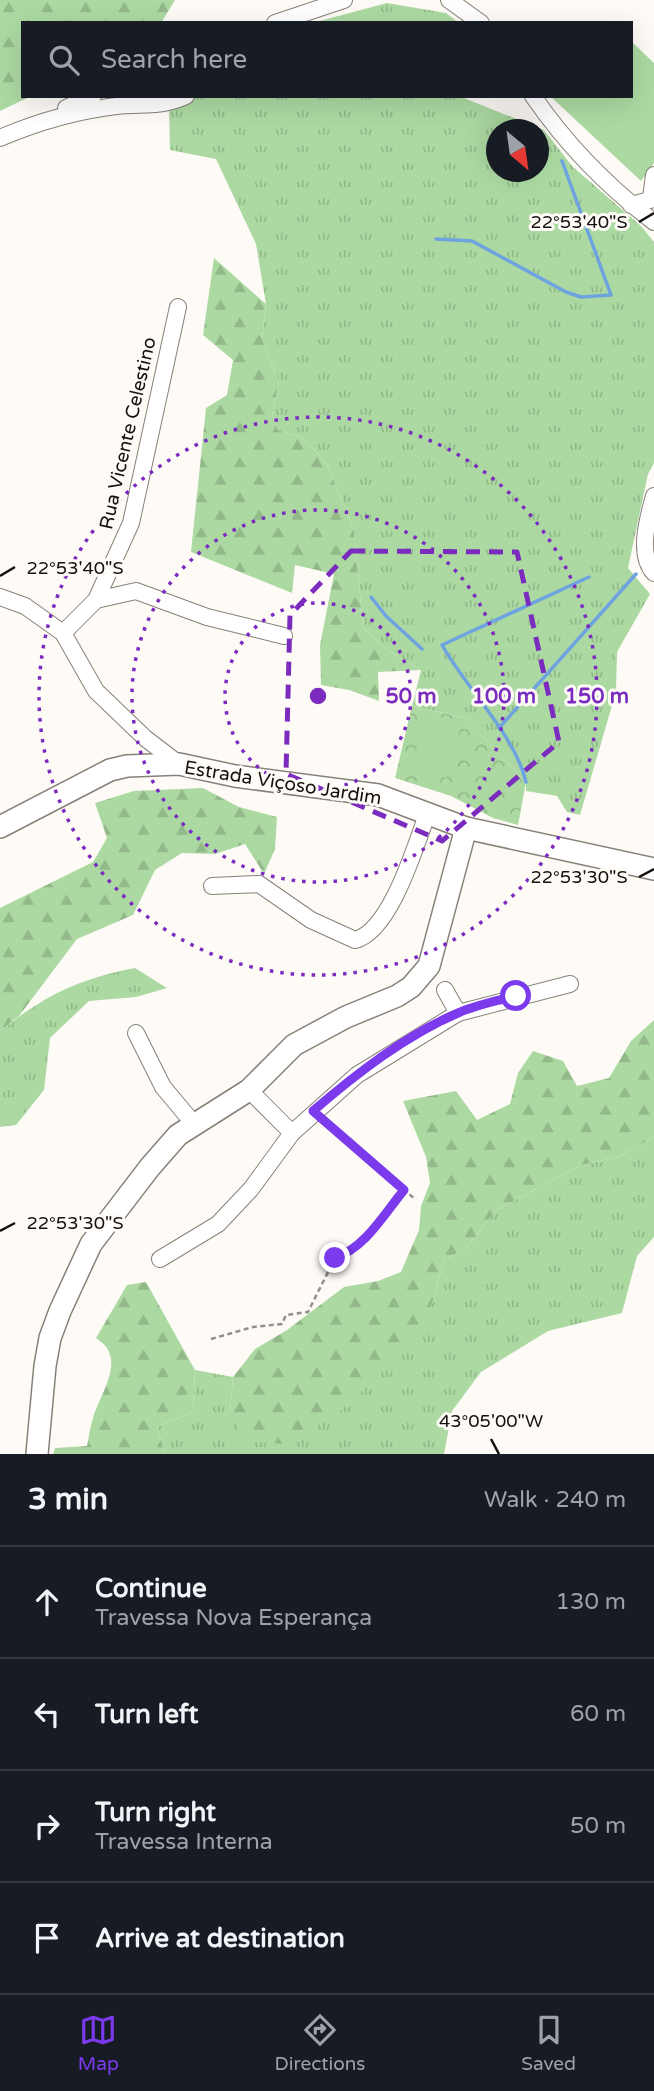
<!DOCTYPE html>
<meta charset="utf-8">
<style>
:root{--surface:#171b24;--page:#242831;--text:#f1f3f6;--muted:#9ea1a6;--line:#363941;--accent:#7c3aed}
body{margin:0;font-family:"Varela Round",sans-serif;background:var(--page);color:var(--text)}
.compass{position:absolute;left:486px;top:119px;width:63px;height:63px;border-radius:50%;background:var(--surface);box-shadow:0 7px 28px #0002;rotate:151deg}
.stop{position:absolute;width:21px;height:21px;margin:-16px;border:5px solid #7c3aed;border-radius:50%;background:#fff}
.stop.end{background:#7c3aed;border-color:#fff;box-shadow:0 2px 7px #0008}
.list{margin:0;padding:0;list-style:none}
h2{display:flex;justify-content:space-between;align-items:center;height:91px;margin:0;padding:0 28px;font-size:30px}
h2 small{font-size:23px;font-weight:400;color:var(--muted)}
.list li{display:grid;grid-template-columns:46px 1fr auto;gap:21px;align-items:center;box-sizing:border-box;height:112px;padding:0 28px;border-top:2px solid var(--line)}
.list b{display:block;font-size:26px;white-space:nowrap}
.list p{margin:0;font-size:23px;white-space:nowrap;color:var(--muted)}
.list em{font-size:23px;font-style:normal;color:var(--muted)}
.icon{flex:none;width:38px;height:38px;fill:none;stroke:currentColor;stroke-width:2;stroke-linecap:round;stroke-linejoin:round}
.map{position:relative;flex:none;width:654px;height:1454px;overflow:hidden}
.search{position:absolute;background:var(--surface);box-shadow:0 7px 28px #0002;left:21px;right:21px;top:21px;height:77px;display:flex;align-items:center;gap:18px;box-sizing:border-box;padding:0 24px;border-radius:0px;color:var(--muted);font-size:26px}
.sheet{height:539px;background:var(--surface)}
nav{display:flex;justify-content:space-around;align-items:center;box-sizing:border-box;height:98px;border-top:2px solid var(--line);background:var(--surface);font-size:19px;color:var(--muted)}
nav a{display:grid;justify-items:center;gap:4px}
nav .on{color:var(--accent)}
.map>svg:first-child{display:block}
.grass{fill:url(#grass-tufts);fill-rule:evenodd}
.forest{fill:url(#forest-firs)}
.park{fill:url(#park-crowns)}
.pitch{fill:#acd9a2}
.lines{fill:none;stroke-linecap:round;stroke-linejoin:round}
.stream{stroke:#6ea3e0;stroke-width:3.5}
.street-casing{stroke:#878078;stroke-width:18}
.secondary-casing{stroke:#878078;stroke-width:24}
.path{stroke:#928f8c;stroke-width:2.5;stroke-dasharray:5 3.5;stroke-linecap:butt}
.street{stroke:#fff;stroke-width:16}
.secondary{stroke:#fff;stroke-width:21}
.route{stroke:#7c3aed;stroke-width:9}
.marked{fill:none;stroke:#7b2cbf;stroke-width:5;stroke-dasharray:14 9;stroke-linejoin:round}
.ticks{fill:none;stroke:#14110f;stroke-width:2.5}
.ring{fill:none;stroke:#7b2cbf;stroke-width:3.5;stroke-dasharray:3.5 7}
.labels{text-anchor:middle;stroke-width:6;stroke-linejoin:round;paint-order:stroke}
.street-label{font-size:19px;fill:#14110f;stroke:#fefbf7}
.ticks-label{font-size:18px;text-anchor:middle;fill:#14110f;stroke:#fefbf7;stroke-width:6;stroke-linejoin:round;paint-order:stroke}
.centre{fill:#7b2cbf;stroke:#fefbf7;stroke-width:3.5}
.ring-label{font-size:21px;text-anchor:middle;font-weight:bold;fill:#7b2cbf;stroke:#fefbf7;stroke-width:6;stroke-linejoin:round;paint-order:stroke}
</style>
<div class="map">
<svg width="654" height="1454" viewBox="0 0 654 1454">
<defs>
<pattern id="grass-tufts" width="24" height="20" patternUnits="userSpaceOnUse" patternTransform="scale(1.75)"><rect width="24" height="20" fill="#acd9a2"/><path d="M3 7l-1-3M5 7V3M7 7l1-3M15 17l-1-3M17 17v-4M19 17l1-3" fill="none" stroke="#93b98a"/></pattern>
<pattern id="forest-firs" width="22" height="20" patternUnits="userSpaceOnUse" patternTransform="scale(1.75)"><rect width="22" height="20" fill="#acd9a2"/><path d="M5 1l3.5 6h-7zM16 11l3.5 6h-7z" fill="#93b98a"/></pattern>
<pattern id="park-crowns" width="20" height="18" patternUnits="userSpaceOnUse" patternTransform="scale(1.75)"><rect width="20" height="18" fill="#acd9a2"/><path d="M2 6a3 3 0 1 1 6 0M12 15a3 3 0 1 1 6 0" fill="none" stroke="#93b98a"/></pattern>
</defs>
<rect width="100%" height="100%" fill="#fefbf7"/>
<g class="grass">
<polygon points="387,3 446,13 459,23 312,23"/>
<path d="M196 96H459L544 130 572 166 641 226 654 242V463L648 474 628 568 650 594 617 652 616 692 580 815 567 812 557 796 526 791V782L465 718 412 706 421 670 387 650 363 627 354 530 327 464 304 439 278 430 272 415 279 382 262 339 266 304 256 244 216 159 170 150 169 109ZM496 130H538V172H496Z"/>
<path d="M135 968 167 988 136 997 89 1001 50 1038 44 1090 16 1125 0 1127V1031C46 995 78 979 135 968Z"/>
<polygon points="654,1137 654,1237 637,1256 622,1313 548,1331 481,1372 452,1411 444,1454 165,1454 157,1427 193,1412 195,1370 233,1377 230,1411 432,1304 444,1260 466,1248 496,1210 582,1165 618,1157"/>
</g>
<g class="forest">
<polygon points="0,0 175,0 161,23 23,23 23,96 31,96 0,111"/>
<polygon points="214,258 266,304 262,339 279,382 272,415 278,430 304,439 327,464 354,530 363,627 387,650 421,670 378,672 379,701 349,690 321,685 320,645 334,574 295,565 292,593 191,552 206,408 227,395 233,360 203,335"/>
<polygon points="203,788 239,807 277,817 275,849 264,874 245,844 215,854 182,853 155,870 133,915 77,939 19,1016 0,1031 0,908 93,862 107,838 95,803 134,791"/>
<polygon points="654,1020 654,1137 618,1157 582,1165 496,1210 466,1248 444,1260 432,1304 405,1350 337,1414 285,1444 245,1441 230,1411 233,1377 255,1349 287,1330 344,1287 378,1281 401,1272 419,1230 421,1206 430,1183 426,1157 403,1101 456,1091 477,1120 510,1104 518,1073 533,1051 563,1061 577,1086 609,1078 631,1041"/>
<path d="M146 1282 195 1370 193 1412 157 1427 165 1454H53L55 1448 87 1446C89 1437 90 1427 93 1418 101 1392 128 1358 96 1338L127 1285Z"/>
</g>
<polygon class="park" points="412,706 465,718 526,782 518,825 493,818 451,796 395,778"/>
<g class="pitch">
<polygon points="631,41 654,63 654,163 641,181 550,96 631,96"/>
<polygon points="427,713 462,723 446,778 411,768"/>
</g>
<g class="lines">
<g class="stream">
<polyline points="436,239 472,241 566,292 581,297 611,295 562,161"/>
<polyline points="371,597 386,616 422,649"/>
<polyline points="499,728 636,574"/>
<path d="M526 782C515 735 466 688 442 645L589 577"/>
</g>
<defs>
<g id="street">
<polyline points="449,0 481,23"/>
<polyline points="275,23 344,0"/>
<path d="M533 96C566 144 608 187 654 222"/>
<polyline points="66,108 93,96"/>
<path d="M0 138C37 122 76 111 116 106 143 103 159 108 186 96"/>
<polyline points="651,198 654,175"/>
<polyline points="631,205 654,199"/>
<path d="M654 496C648 518 637 554 654 573"/>
<polyline points="0,597 25,606 63,633 96,691 145,738 179,764"/>
<polyline points="96,600 136,591 207,617 284,636"/>
<polyline points="63,633 96,600 131,523 178,307"/>
<path d="M212 886 259 884 311 920 355 940C391 931 416 844 428 812"/>
<polyline points="445,990 458,1013"/>
<polyline points="136,1033 163,1087 194,1124"/>
<polyline points="249,1090 292,1133"/>
<polyline points="160,1259 218,1224 251,1189 292,1133 357,1075 458,1013 570,984"/>
</g>
<g id="secondary">
<polyline points="0,827 110,770 127,766 179,764 235,776 378,795 466,828 654,869"/>
<polyline points="37,1454 45,1366 50,1338 60,1311 91,1244 150,1167 178,1135 249,1090 294,1045 346,1017 397,996 411,987 429,966 466,828"/>
</g>
</defs>
<use href="#street" class="street-casing"/>
<use href="#secondary" class="secondary-casing"/>
<g class="path">
<polyline points="326,1122 416,1200"/>
<path d="M211 1339 253 1327 282 1324 286 1315 308 1312 335 1258C366 1248 384 1214 404 1190"/>
</g>
<use href="#street" class="street"/>
<use href="#secondary" class="secondary"/>
</g>
<g class="lines">
<path class="route" d="M335 1258C366 1247 384 1214 404 1190L313 1111C356 1074 406 1035 458 1013 476 1005 497 1001 516 996"/>
</g>
<path class="marked" d="M351 551 517 552 559 742 442 841 286 774 290 615Z"/>
<path class="ticks" d="M639 222 654 213M0 576 15 567M639 877 654 869M0 1231 15 1223M491 1439 499 1454"/>
<g class="ring">
<circle cx="318" cy="696" r="93"/>
<circle cx="318" cy="696" r="186"/>
<circle cx="318" cy="696" r="279"/>
</g>
<g class="labels">
<g class="street-label">
<text transform="translate(127 433) rotate(-77)" y="7">Rua Vicente Celestino</text>
<text transform="translate(283 782) rotate(9)" y="7">Estrada Viçoso Jardim</text>
</g>
</g>
<g class="ticks-label">
<text x="579" y="228">22°53'40"S</text>
<text x="75" y="574">22°53'40"S</text>
<text x="579" y="883">22°53'30"S</text>
<text x="75" y="1229">22°53'30"S</text>
<text x="491" y="1427">43°05'00"W</text>
</g>
<circle cx="318" cy="696" r="10" class="centre"/>
<g class="ring-label">
<text x="411" y="703">50 m</text>
<text x="504" y="703">100 m</text>
<text x="597" y="703">150 m</text>
</g>
</svg>
<svg class="compass" viewBox="-18 -18 36 36"><path d="M0-13l5 13h-10z" fill="#e53935"/><path d="M0 13l5-13h-10z" fill="#9ea1a6"/></svg>
<div class="stop" style="left:516px;top:996px"></div>
<div class="stop end" style="left:335px;top:1258px"></div>
<div class="search"><svg class="icon" aria-label="search" viewBox="0 0 24 24"><circle cx="10" cy="10" r="6"/><path d="M15 15l6 6"/></svg>Search here</div>
</div>
<section class="sheet">
<h2>3 min<small>Walk · 240 m</small></h2>
<ul class="list">
<li><svg class="icon" aria-label="ahead" viewBox="0 0 24 24"><path d="M12 20V5M6 11l6-6 6 6"/></svg><div><b>Continue</b><p>Travessa Nova Esperança</p></div><em>130 m</em></li>
<li><svg class="icon" aria-label="left" viewBox="0 0 24 24"><path d="M17 20v-9H6M10 6l-5 5 5 5"/></svg><div><b>Turn left</b></div><em>60 m</em></li>
<li><svg class="icon" aria-label="right" viewBox="0 0 24 24"><path d="M7 20v-9h11M14 6l5 5-5 5"/></svg><div><b>Turn right</b><p>Travessa Interna</p></div><em>50 m</em></li>
<li><svg class="icon" aria-label="arrive" viewBox="0 0 24 24"><path d="M6 21V4h12l-3 4 3 4H6"/></svg><div><b>Arrive at destination</b></div></li>
</ul>
</section>
<nav>
<a class="on"><svg class="icon" aria-label="map" viewBox="0 0 24 24"><path d="M3 6l6-2 6 2 6-2v14l-6 2-6-2-6 2zM9 4v14M15 6v14"/></svg>Map</a>
<a><svg class="icon" aria-label="directions" viewBox="0 0 24 24"><path d="M12 3l9 9-9 9-9-9zM9 14v-3h6M13 9l2 2-2 2"/></svg>Directions</a>
<a><svg class="icon" aria-label="saved" viewBox="0 0 24 24"><path d="M7 4h10v16l-5-4-5 4z"/></svg>Saved</a>
</nav>
